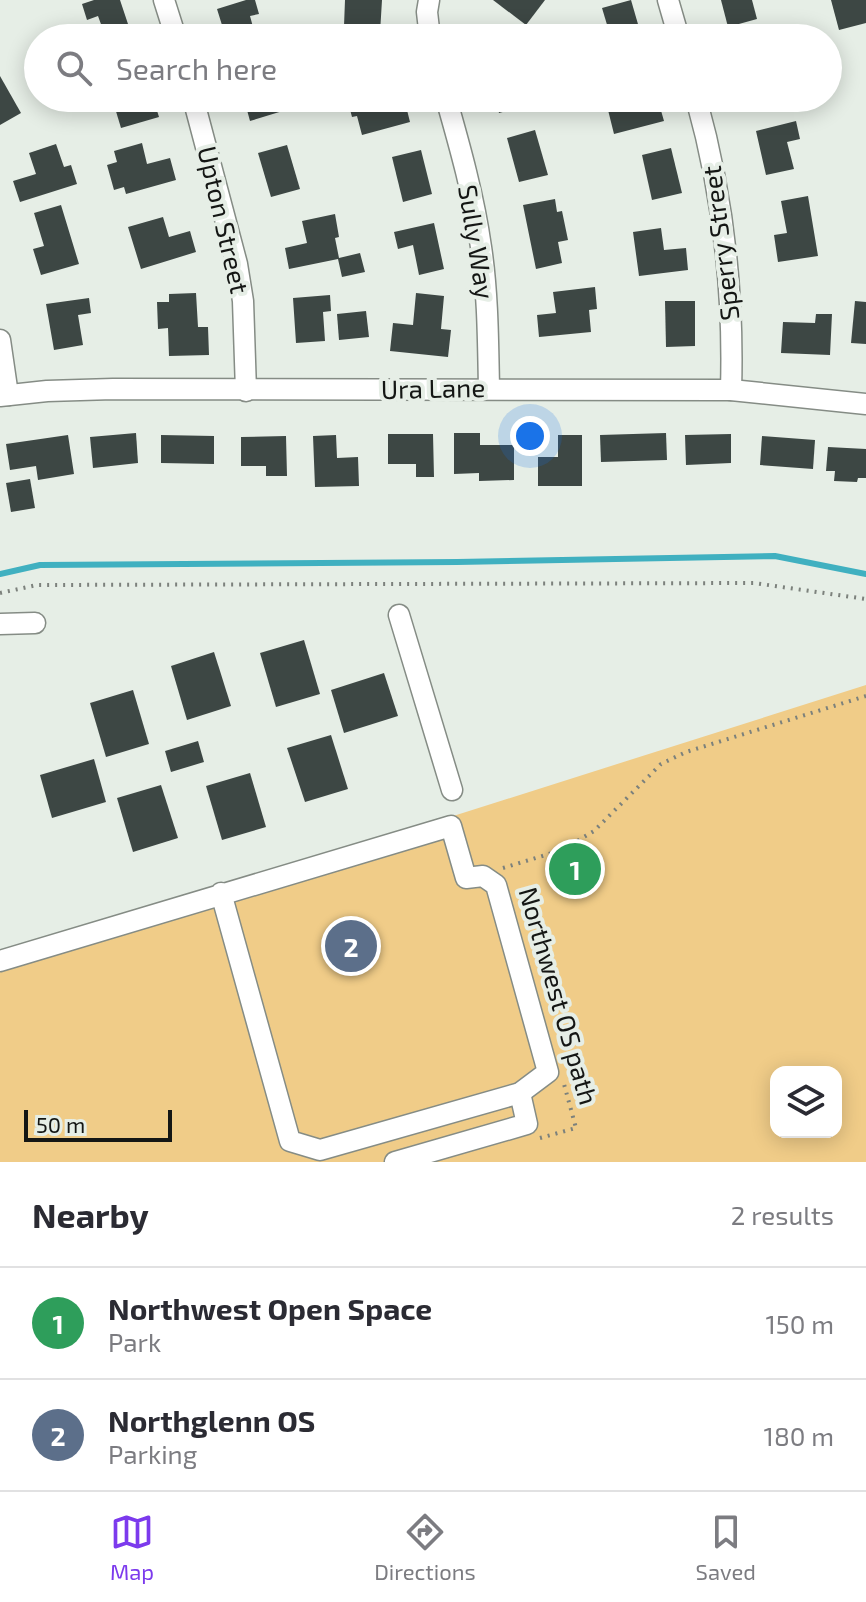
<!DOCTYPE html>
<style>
:root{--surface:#fff;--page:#f7f7f7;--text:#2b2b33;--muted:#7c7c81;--line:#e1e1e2;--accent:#7c3aed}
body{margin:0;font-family:"Exo 2",sans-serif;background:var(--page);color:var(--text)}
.controls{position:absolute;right:24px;bottom:24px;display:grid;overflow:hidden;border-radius:16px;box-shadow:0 4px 20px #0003}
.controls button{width:72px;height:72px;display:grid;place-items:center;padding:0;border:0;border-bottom:2px solid var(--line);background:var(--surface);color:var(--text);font:40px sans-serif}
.scale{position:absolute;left:24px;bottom:20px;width:148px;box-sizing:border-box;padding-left:8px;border:4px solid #141614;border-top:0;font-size:22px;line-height:28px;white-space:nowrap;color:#141614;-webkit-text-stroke:6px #e6eee6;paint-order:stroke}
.you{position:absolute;left:530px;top:436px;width:28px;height:28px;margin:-20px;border:6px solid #fff;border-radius:50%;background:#1a73e8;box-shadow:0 0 0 12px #1a73e833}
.badge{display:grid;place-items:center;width:52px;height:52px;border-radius:50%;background:var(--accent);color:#fff;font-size:26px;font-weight:700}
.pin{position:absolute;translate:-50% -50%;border:4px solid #fff;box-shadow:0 2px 8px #0006}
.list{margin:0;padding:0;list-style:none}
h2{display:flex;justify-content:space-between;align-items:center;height:104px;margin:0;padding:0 32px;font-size:34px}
h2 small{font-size:26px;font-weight:400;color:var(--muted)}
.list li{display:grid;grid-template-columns:52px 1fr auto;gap:24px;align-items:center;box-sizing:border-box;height:112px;padding:0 32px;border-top:2px solid var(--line)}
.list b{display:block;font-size:30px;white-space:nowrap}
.list p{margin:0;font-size:26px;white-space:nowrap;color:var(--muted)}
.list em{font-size:26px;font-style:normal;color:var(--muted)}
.icon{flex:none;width:44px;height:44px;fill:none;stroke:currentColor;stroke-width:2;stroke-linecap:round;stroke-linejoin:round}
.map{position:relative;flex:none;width:866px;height:1162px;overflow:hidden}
.search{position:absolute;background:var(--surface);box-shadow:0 4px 20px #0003;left:24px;right:24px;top:24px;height:88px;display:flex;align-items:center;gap:20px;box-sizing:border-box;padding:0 28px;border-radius:44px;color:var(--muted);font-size:30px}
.sheet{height:328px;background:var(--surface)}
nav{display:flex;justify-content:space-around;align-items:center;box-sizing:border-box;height:112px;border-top:2px solid var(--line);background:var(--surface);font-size:22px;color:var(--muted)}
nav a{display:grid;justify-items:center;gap:4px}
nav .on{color:var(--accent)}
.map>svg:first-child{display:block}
.green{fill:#f0cc88;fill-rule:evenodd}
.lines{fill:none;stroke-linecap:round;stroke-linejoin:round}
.stream{stroke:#40b0c0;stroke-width:6}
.building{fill:#3d4744}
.minor-casing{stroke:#858c85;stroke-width:23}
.path{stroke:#7c817c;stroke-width:4;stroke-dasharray:2 6;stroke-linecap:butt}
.minor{stroke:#fff;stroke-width:20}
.labels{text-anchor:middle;stroke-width:8;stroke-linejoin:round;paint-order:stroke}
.street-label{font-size:26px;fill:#141614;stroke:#e6eee6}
</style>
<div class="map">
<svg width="866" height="1162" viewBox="0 0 866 1162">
<rect width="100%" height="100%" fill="#e6eee6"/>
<path class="green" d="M866 685V1162H0V960ZM776 1072H836V1132H776Z"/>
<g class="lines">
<polyline class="stream" points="0,574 40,565 457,562 775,556 866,574"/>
</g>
<g class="building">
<polygon points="94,0 120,0 132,36 106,38 98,16 87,20 82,4"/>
<polygon points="246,0 255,0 259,14 250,16 256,38 226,38 217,9"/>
<polygon points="345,0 382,0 380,33 390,33 390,38 351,38 351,27 344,26"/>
<polygon points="493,0 545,0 526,25"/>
<polygon points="631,0 642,38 611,38 602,8"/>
<polygon points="721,0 752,0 757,19 728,27"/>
<polygon points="831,0 866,0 866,23 839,30"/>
<polygon points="0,76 21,113 0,125"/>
<polygon points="112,98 153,98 159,117 121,128"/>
<polygon points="247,98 297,98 299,106 250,121 244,99"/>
<polygon points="347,98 383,100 404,98 410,122 362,135 357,116 352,117"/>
<polygon points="495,98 536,98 538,102 499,113"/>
<polygon points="605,98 635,98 637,105 658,100 664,121 614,134"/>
<polygon points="749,98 778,98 780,104 752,111"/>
<polygon points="796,121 800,139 787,142 794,169 766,175 756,131"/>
<polygon points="535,130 548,175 519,182 507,138"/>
<polygon points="142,143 147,164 170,158 176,180 126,194 124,187 114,190 107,165 117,162 114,151"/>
<polygon points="56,144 64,167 71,165 77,184 20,202 13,181 36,174 29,153"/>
<polygon points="287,145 300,189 271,197 258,153"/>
<polygon points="671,148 682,193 652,200 642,155"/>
<polygon points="421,150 432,194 403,202 392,157"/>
<polygon points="808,196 818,256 778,262 774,235 787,233 781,201"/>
<polygon points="555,199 557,212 562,211 568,240 558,242 562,263 536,269 523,205"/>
<polygon points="61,205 79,264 41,275 33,249 44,246 34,213"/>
<polygon points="335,214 339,237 335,238 339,258 360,253 365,272 342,277 338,259 289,269 285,248 307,243 302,221"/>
<polygon points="163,217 169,237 190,231 196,252 141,269 128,227"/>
<polygon points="434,223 444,269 419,275 413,245 398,249 394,232"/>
<polygon points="661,228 664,250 686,248 688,270 639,276 633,232"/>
<polygon points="595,287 597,309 589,310 591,332 539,337 537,315 556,313 553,292"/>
<polygon points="196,293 198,327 208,327 209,355 169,356 168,328 158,329 157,302 169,302 169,294"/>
<polygon points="416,293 444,296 441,329 451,330 448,357 390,351 393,323 413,325"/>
<polygon points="330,295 331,311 323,312 325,341 296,343 293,298"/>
<polygon points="89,298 91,313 78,315 83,345 54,350 46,304"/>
<polygon points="665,301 695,301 695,346 666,347"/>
<polygon points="855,301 866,302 866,344 851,343"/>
<polygon points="366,311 369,337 339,340 337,314"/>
<polygon points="816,314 832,314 830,355 781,353 783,322 815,323"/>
<polygon points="136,433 138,463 93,468 90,437"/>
<polygon points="454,433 480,433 480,445 514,445 514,480 479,481 479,473 454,474"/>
<polygon points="666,433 667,460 601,462 600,435"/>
<polygon points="388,434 433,434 434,477 416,477 416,464 388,464"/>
<polygon points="731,434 731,463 686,465 685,435"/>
<polygon points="68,435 74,474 38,480 36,466 10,470 6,444"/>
<polygon points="161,435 214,436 214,464 161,463"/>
<polygon points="336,435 337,458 358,457 359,486 315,487 313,436"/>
<polygon points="558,435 582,435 582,486 538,486 538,457 558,457"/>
<polygon points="286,436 287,476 266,476 266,466 241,466 241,437"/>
<polygon points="762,436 815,440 813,469 760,465"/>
<polygon points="828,447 866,449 866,478 858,478 857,482 834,481 835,471 826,471"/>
<polygon points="30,479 35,508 11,512 6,483"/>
<polygon points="304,640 320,694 276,707 260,653"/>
<polygon points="214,652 231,706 187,720 171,666"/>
<polygon points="384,673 398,716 344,733 331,690"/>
<polygon points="133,690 149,744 106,757 90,703"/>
<polygon points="331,735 348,789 305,802 287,748"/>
<polygon points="198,741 204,762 171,772 165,751"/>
<polygon points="94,759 106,802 52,818 40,775"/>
<polygon points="250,773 266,827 222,840 206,786"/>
<polygon points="161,785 178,838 133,852 117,798"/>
</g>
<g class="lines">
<defs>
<g id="minor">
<polyline points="164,0 176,38"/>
<polyline points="429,0 427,12 430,38"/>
<polyline points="668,0 679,38"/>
<polyline points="193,98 237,264 243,301 246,391"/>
<path d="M446 98C460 147 474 197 481 247 488 294 488 341 489 388"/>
<path d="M696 98C723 194 734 291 731 390"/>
<polyline points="0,340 8,395"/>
<polyline points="0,396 47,391 113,389 731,390 866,404"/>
<polyline points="399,615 452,790"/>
<polyline points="0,624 35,623"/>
<polyline points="0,961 451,826 466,878 483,876 496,885 548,1072 520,1093 320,1150 290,1141 221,893"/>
<polyline points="395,1162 527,1124 520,1093"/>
</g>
</defs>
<use href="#minor" class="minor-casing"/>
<g class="path">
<polyline points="0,593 37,585 754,583 866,599"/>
<polyline points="503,868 562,850 594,831 661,764 686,752 866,696"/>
<polyline points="540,1138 576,1128 564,1084"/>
</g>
<use href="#minor" class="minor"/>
</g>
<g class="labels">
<g class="street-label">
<text transform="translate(223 220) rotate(77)" y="9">Upton Street</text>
<text transform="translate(476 242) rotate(81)" y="9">Sully Way</text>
<text transform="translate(721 243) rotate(-97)" y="9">Sperry Street</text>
<text transform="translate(433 389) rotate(-1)" y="9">Ura Lane</text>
<text transform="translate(558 996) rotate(74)" y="9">Northwest OS path</text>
</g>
</g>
</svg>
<div class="controls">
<button><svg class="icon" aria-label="layers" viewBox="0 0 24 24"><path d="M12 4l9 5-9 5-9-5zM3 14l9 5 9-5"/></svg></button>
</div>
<div class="scale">50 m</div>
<div class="you"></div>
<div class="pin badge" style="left:575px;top:869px;background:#2e9e5b">1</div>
<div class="pin badge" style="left:351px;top:946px;background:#5c6f8a">2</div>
<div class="search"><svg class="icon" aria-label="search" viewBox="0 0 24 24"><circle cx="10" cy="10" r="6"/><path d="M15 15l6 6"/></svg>Search here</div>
</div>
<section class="sheet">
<h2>Nearby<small>2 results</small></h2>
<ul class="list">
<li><span class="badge" style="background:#2e9e5b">1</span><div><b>Northwest Open Space</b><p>Park</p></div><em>150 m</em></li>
<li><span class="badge" style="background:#5c6f8a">2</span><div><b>Northglenn OS</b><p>Parking</p></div><em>180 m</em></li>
</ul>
</section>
<nav>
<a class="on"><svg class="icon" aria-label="map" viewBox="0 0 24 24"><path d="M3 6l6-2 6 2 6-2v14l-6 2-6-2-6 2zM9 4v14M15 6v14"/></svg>Map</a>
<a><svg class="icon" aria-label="directions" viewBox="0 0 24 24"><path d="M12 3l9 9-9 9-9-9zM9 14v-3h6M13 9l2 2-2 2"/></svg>Directions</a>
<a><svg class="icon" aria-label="saved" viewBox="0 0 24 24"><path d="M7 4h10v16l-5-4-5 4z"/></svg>Saved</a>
</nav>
